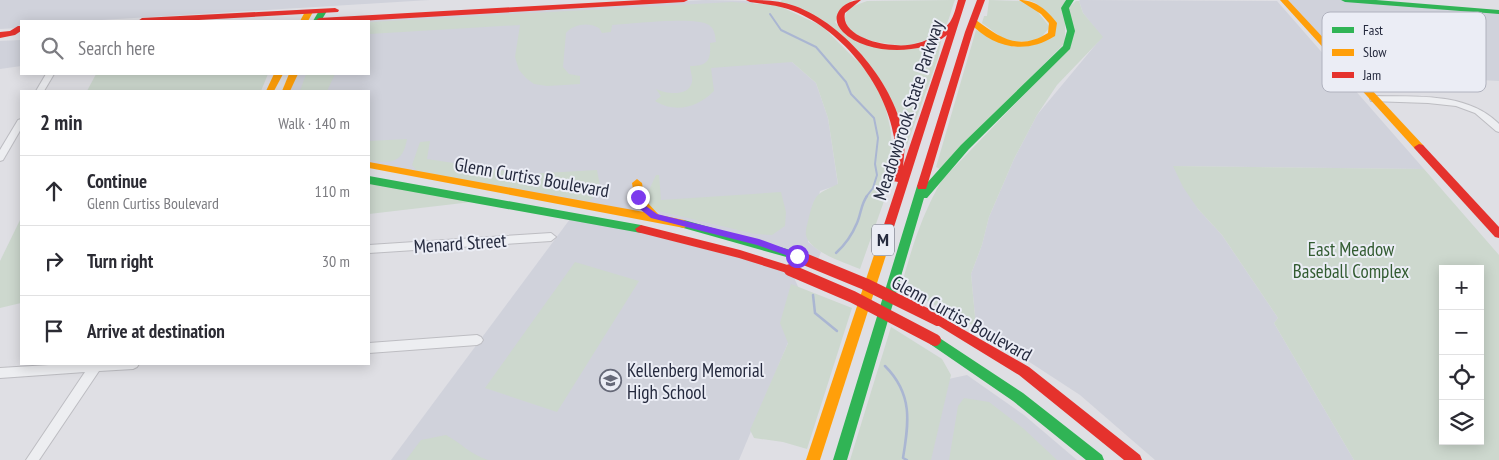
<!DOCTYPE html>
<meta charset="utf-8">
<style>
:root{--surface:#fff;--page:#f7f7f7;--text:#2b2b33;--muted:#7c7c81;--line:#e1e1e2}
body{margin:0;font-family:"PT Sans Narrow",sans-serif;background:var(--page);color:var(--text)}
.controls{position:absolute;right:15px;bottom:15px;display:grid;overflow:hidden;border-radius:0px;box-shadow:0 2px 12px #0003}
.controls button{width:45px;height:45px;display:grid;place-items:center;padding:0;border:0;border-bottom:1px solid var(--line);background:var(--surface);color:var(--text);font:25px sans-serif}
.stop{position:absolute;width:15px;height:15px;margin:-11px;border:4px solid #7c3aed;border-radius:50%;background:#fff}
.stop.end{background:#7c3aed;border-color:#fff;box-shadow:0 1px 5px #0008}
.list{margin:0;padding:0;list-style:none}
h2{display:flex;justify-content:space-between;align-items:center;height:65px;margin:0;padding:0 20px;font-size:21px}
h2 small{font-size:16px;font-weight:400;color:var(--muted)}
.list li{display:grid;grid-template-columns:32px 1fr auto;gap:15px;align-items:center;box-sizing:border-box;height:70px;padding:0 20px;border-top:1px solid var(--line)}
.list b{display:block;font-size:19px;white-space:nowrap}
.list p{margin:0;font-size:16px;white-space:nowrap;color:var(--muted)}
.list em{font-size:16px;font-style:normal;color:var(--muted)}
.icon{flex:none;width:28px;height:28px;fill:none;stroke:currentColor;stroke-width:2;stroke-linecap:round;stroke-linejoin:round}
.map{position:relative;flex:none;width:1499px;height:460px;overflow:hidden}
.search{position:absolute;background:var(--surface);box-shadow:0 2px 12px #0003;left:20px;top:20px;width:350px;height:55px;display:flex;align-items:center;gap:12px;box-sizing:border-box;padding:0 18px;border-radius:0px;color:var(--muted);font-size:19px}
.panel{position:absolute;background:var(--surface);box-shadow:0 2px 12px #0003;left:20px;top:90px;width:350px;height:275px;border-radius:0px}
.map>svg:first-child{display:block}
.built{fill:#d0d2db}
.green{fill:#cdd8ce;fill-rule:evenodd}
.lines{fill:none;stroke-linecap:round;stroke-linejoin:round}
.stream-far1{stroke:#aab6d2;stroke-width:2}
.stream{stroke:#aab6d2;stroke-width:2.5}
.street-casing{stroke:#bdbdc2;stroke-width:2}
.street{fill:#edeef1;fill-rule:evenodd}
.fast{fill:#30b455;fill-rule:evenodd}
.slow{fill:#ff9f0a;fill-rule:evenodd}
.jam{fill:#e5322d;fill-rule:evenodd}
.jam-bridge{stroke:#e5322d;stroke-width:12}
.route{fill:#7c3aed}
.labels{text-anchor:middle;stroke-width:4;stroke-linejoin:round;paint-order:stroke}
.shield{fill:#ebedf5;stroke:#606475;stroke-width:1}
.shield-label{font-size:18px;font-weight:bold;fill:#252a3e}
.street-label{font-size:19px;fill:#252a3e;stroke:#ebedf5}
.park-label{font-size:19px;fill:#325b31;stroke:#ebedf5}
.poi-label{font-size:19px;fill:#252a3e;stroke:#ebedf5;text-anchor:start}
.key{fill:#ebedf5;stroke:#b0b2be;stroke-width:1}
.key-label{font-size:14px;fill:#252a3e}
</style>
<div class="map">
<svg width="1499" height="460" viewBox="0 0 1499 460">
<rect width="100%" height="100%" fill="#dfdfe4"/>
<g class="built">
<polygon points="0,0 430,0 85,21 21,21 21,26 19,28 0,29"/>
<polygon points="705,0 752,1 792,62 816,83 828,118 838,185 820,191 808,242 821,252 817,262 764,243 369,164 369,91 288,91 294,74 369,74 369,21 319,20"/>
<polygon points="1080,0 1277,1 1424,169 1174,166 1198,209 1222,235 1278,318 1274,323 1354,460 1155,460 1080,395 976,327 971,274 982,245 989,217 1014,159 1037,115 1102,37 1083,13 1079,1"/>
<polygon points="1284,0 1340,0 1499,12 1499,81 1425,77 1413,65 1340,60"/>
<polygon points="21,40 21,66 0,69 0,41"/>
<polygon points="573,215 791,271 805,302 739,460 391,460"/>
<polygon points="967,375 1024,415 1077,460 916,460 930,383"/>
</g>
<g class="green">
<polygon points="782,0 852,0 835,22 844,32 873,46 941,41 938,58 907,145 901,126 839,34 780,2"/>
<path d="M955 0C951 9 949 25 941 32 921 50 869 47 849 30 846 28 845 23 844 20L848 8 867 1Z"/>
<polygon points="989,0 1020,1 1032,5 1050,27 1038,41 1008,42 982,23 984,16 987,16"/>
<polygon points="1028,0 1065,0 1065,43 940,169 936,167 976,30 1014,47 1055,35 1036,3"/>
<path d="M1076 1H1079L1083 13 1103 37 1057 85 1037 115 1014 159 989 217 982 245 971 274 976 327 901 287C911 250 922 214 942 180L1071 46 1067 9Z"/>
<path d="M732 2 777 5 822 26 861 65 884 100 891 132 892 161 889 187 860 269C846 263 809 252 806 235 805 230 808 222 809 217 815 193 817 194 838 184L828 118 816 83 792 62 711 68 714 91C698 107 676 114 655 101L661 96 656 89C666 94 689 97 692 82 693 77 690 71 690 66 708 66 711 60 710 43L716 42C715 36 715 29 709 25 696 16 631 24 612 25L611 32 602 33 599 28C588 22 574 24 566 33L563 67 569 74 580 76V84L547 86 534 84 526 78 519 70 515 57 520 25 369 34V22Z"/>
<polygon points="96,74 268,74 261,91 87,91"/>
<polygon points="306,74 335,74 327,91 300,91"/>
<path d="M407 139C403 163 391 164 369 160V141Z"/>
<polygon points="430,141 427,159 527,174 597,170 601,191 589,201 417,171 412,165 420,142"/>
<path d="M1173 166 1424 169 1499 255V460H1354L1274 323 1278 318 1222 235 1198 209 1183 187ZM1443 269H1480V441H1443Z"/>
<polygon points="656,175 659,175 661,200 781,192 786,212 785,226 772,235 755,234 650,209 649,190"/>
<polygon points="369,181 480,201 369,214"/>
<polygon points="21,218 21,303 0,308 0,261"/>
<polygon points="575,262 639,281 557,412 485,388"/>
<polygon points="791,284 852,308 807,449 783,442 754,438 750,430 788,343 780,323"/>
<polygon points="891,327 942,359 951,375 931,460 850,460"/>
<polygon points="964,398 989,402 1024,429 1057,460 949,460 958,406"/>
<path d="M446 435C461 443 471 455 488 460H406L421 440Z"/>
</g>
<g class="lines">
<polyline class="stream-far1" points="770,14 781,30 816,47 846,82 851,94 874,118 878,138 875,164 877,175 873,188 866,197"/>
<g class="stream">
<path d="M836 253C846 244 852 235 857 223 861 214 861 204 867 196"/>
<polyline points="813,295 815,313 837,331"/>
<path d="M885 366C913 394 909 422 903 458L907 460"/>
</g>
<defs>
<g id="street">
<polygon points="46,74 54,74 44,91 36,91"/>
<path d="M1374 96C1415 97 1465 92 1497 122L1499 124V132L1496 131 1475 113 1456 106 1428 103 1371 101 1370 99Z"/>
<polygon points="21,119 21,129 3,160 0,161 0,150 18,120"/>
<polygon points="551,233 556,237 551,241 369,253 369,245"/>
<polygon points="477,335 481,337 483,340 481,343 477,345 369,353 369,343"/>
<polygon points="65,364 139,364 137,367 133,369 99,371 39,460 26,460 85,372 0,378 0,368"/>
</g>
</defs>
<use href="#street" class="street-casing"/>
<use href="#street" class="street"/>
<g class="fast">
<polygon points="1066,0 1074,0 1069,8 1075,31 1070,49 969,149 927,198 924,198 847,460 833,460 917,186 922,182 926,184 961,145 1063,46 1067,31 1061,8"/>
<polygon points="1341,0 1376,0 1499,10 1499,14 1345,2"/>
<polygon points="320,9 327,11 321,21 313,21"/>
<polygon points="369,176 641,225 647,229 641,233 369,184"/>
<polygon points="684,220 801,253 803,256 801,259 797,260 680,227 678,224"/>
<polygon points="935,335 1023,393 1102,455 1104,460 1086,460 1013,401 930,344 929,340 930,336"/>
</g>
<g class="slow">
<path d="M1019 0C1036 0 1047 10 1057 23L1055 36C1025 55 993 48 969 22L973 19 976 20C1000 38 1019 51 1048 33L1049 23 1041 14Z"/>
<polygon points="1280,0 1288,0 1423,145 1424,147 1423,149 1415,149"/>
<polygon points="306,10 313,12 308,21 300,21"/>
<polygon points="274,74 283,74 274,91 266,91"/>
<polygon points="289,74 298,74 290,91 282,91"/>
<polygon points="369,162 644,212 635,201 632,183 637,179 642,183 645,200 659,215 684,220 690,224 684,228 369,168"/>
<polygon points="882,245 888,249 820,460 806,460 876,249"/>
</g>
<g class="jam">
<polygon points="642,0 688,0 684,2 358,21 315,21 319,18"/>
<path d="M746 0C763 0 779 0 795 6 845 24 897 86 904 139 905 148 904 157 903 166L947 35C922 56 866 55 843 32 827 16 844 0 861 0L845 13C840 35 879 45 895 45 902 46 911 45 918 43 930 40 942 32 950 22 954 16 956 7 958 0H966L886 252H878L876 249 898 182 893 181 892 179C893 165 896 151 894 137 885 83 840 27 788 9 776 5 763 4 750 2Z"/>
<polygon points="977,0 985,0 973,32 927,186 926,189 918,189 917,186 965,32"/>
<polygon points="335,8 339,10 338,12 181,21 138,21 142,18"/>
<polygon points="18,26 21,26 21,31 15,35 0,38 0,32 10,31"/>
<polygon points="1419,144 1423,145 1499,227 1499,238 1495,237 1415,149 1414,147"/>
<polygon points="641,225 740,250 794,267 796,270 794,273 790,274 739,258 637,232 635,229"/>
<polygon points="938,315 1029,367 1140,455 1142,460 1124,460 1019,375 934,323 932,320 934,317"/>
</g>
<g class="jam-bridge">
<polyline points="797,256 865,284 938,320"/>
<polyline points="790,270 853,297 935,340"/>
</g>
</g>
<polygon class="route" points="638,194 641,195 646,206 657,214 759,239 800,254 801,256 797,259 757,245 651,218 640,209 635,197"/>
<defs>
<symbol id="school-ring" viewBox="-11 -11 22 22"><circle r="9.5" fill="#ebedf5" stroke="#666978" stroke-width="1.5"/><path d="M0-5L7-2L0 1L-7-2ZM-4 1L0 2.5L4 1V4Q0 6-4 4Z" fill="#666978"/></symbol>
</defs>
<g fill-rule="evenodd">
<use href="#school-ring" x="598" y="368" width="25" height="25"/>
</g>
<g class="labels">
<rect class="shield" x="872" y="224.5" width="22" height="31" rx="4"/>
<g class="shield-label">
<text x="883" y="246">M</text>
</g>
<g class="street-label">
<text transform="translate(908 110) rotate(-72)" y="7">Meadowbrook State Parkway</text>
<text transform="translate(532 177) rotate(10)" y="7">Glenn Curtiss Boulevard</text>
<text transform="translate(460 243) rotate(-4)" y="7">Menard Street</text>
<text transform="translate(962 318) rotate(29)" y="7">Glenn Curtiss Boulevard</text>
</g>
<g class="park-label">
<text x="1351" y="256">East Meadow<tspan x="1351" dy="22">Baseball Complex</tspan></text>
</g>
<g class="poi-label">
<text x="627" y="377">Kellenberg Memorial<tspan x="627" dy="22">High School</tspan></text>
</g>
</g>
<rect x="1322" y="12" width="164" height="80" rx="8" class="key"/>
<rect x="1332" y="27" width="22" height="6" fill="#30b455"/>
<rect x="1332" y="49" width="22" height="7" fill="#ff9f0a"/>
<rect x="1332" y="72" width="22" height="6" fill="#e5322d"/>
<g class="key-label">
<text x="1363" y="35">Fast</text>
<text x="1363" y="57">Slow</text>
<text x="1363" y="80">Jam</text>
</g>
</svg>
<div class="controls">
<button>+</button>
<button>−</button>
<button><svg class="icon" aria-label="locate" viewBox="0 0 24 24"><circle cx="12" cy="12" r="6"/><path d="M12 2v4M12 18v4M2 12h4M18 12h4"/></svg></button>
<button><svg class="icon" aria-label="layers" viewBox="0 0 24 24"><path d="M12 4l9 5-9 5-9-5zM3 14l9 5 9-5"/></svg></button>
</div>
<div class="stop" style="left:797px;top:256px"></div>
<div class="stop end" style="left:638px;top:197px"></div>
<div class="search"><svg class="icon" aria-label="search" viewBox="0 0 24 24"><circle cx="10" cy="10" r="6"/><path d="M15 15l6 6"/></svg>Search here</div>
<section class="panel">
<h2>2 min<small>Walk · 140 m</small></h2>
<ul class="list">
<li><svg class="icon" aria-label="ahead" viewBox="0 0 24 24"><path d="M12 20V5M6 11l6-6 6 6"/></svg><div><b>Continue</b><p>Glenn Curtiss Boulevard</p></div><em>110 m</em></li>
<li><svg class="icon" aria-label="right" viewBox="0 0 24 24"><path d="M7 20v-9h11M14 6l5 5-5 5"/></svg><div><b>Turn right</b></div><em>30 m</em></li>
<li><svg class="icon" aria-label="arrive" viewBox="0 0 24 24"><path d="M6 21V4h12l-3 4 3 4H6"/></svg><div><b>Arrive at destination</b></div></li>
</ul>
</section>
</div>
